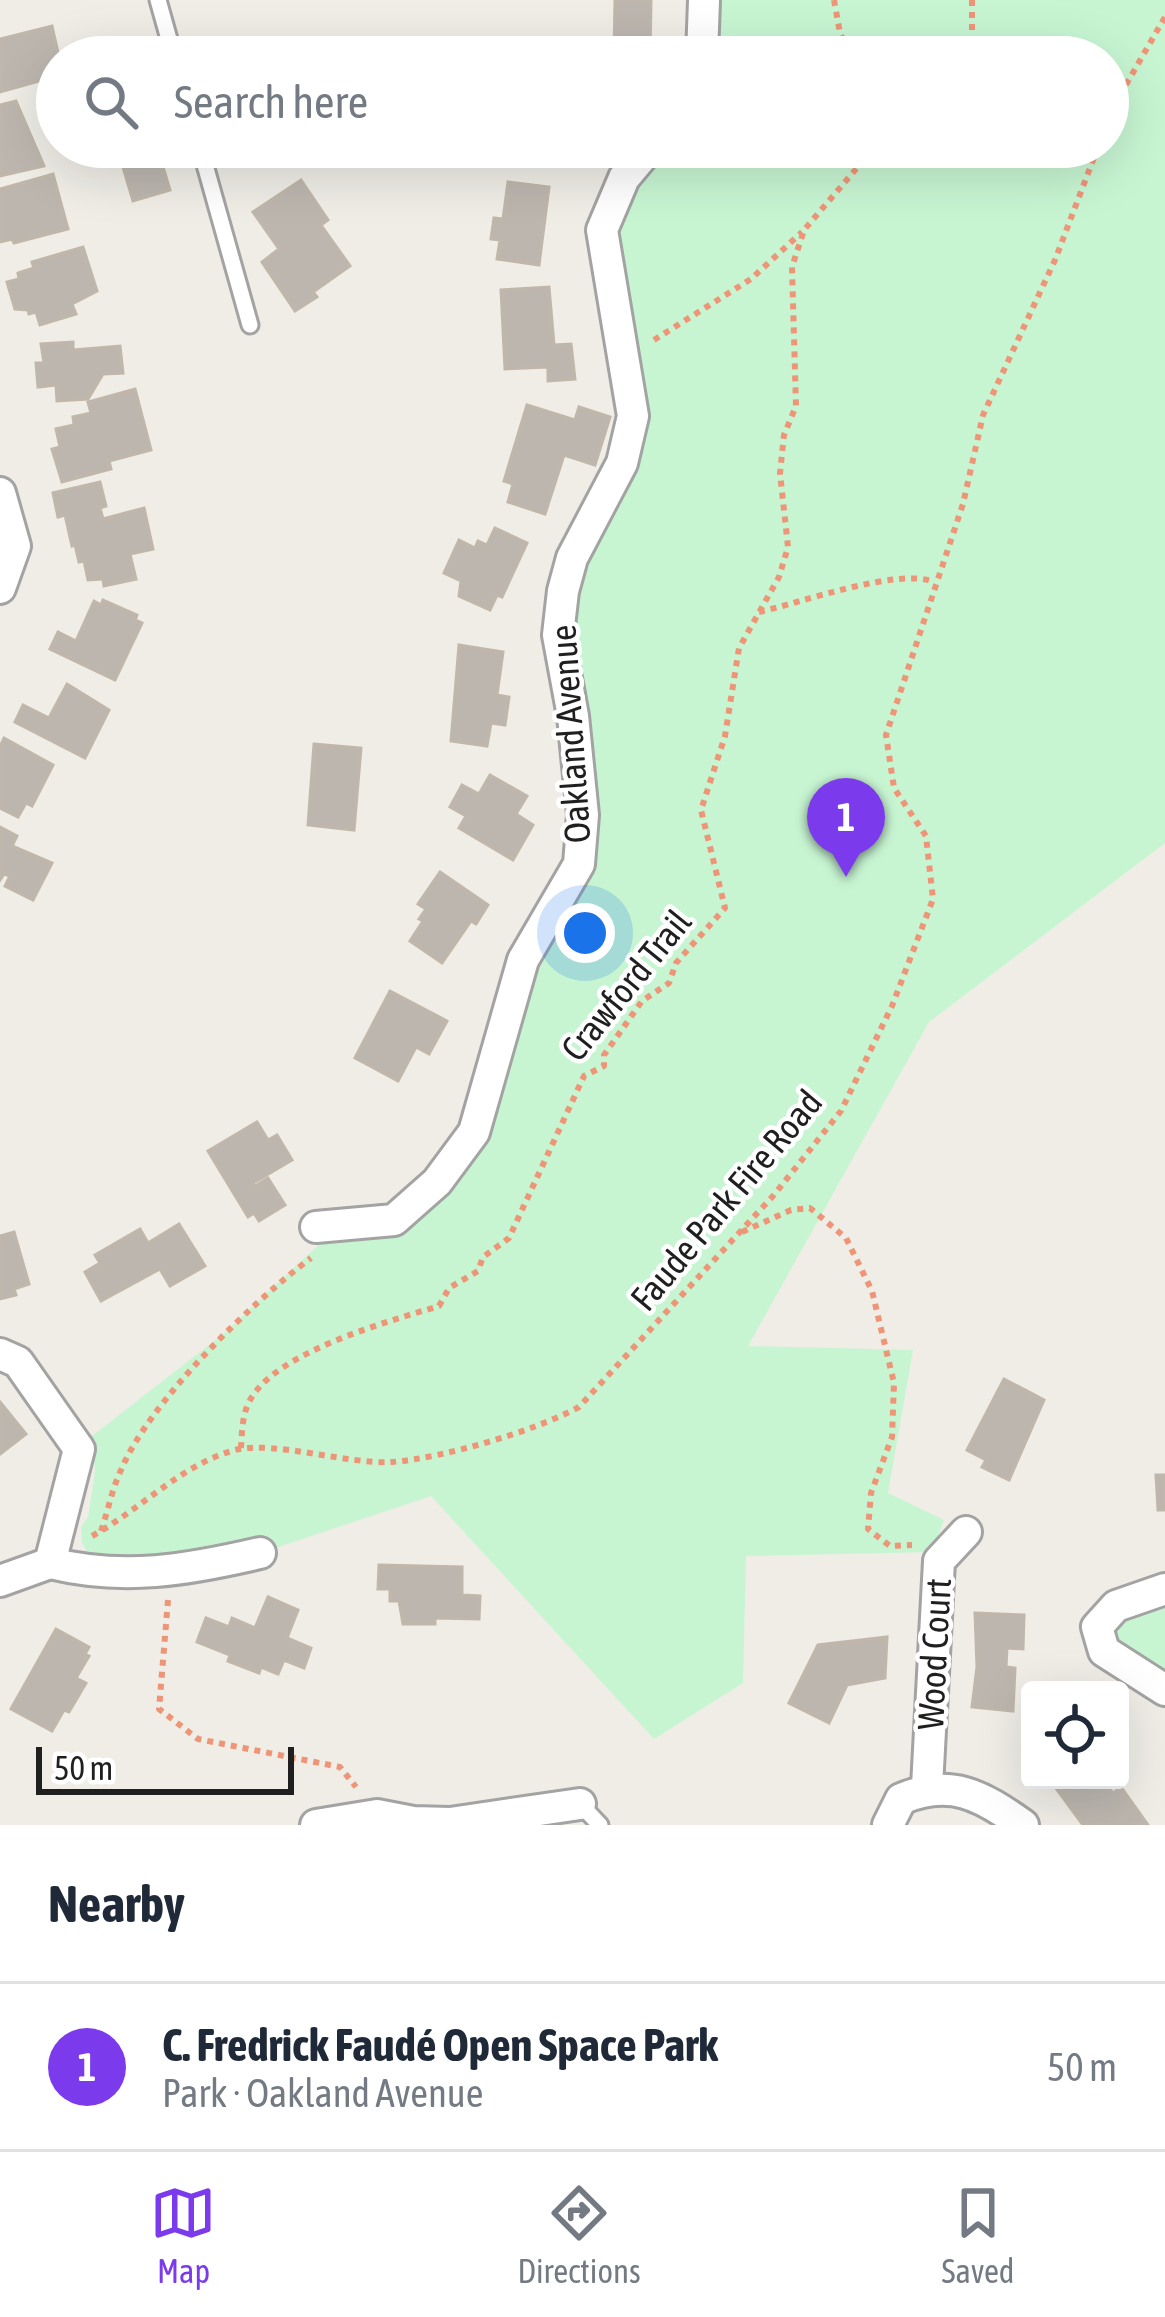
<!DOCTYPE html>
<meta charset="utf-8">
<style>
:root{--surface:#fff;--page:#f2f2f3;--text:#1f2937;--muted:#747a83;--line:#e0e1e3;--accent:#7c3aed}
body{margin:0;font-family:"Asap Condensed",sans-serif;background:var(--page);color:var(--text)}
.controls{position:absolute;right:36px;bottom:36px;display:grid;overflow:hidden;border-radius:12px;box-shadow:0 12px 48px #0002}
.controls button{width:108px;height:108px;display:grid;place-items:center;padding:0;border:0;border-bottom:3px solid var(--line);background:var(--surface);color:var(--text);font:60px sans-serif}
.scale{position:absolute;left:36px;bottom:30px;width:258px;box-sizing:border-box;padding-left:12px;border:6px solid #1f1f1f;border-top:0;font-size:33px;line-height:42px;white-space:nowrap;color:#1f1f1f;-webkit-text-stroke:9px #fff;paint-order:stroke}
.you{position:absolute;left:585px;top:933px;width:42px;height:42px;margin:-30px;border:9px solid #fff;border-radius:50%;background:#1a73e8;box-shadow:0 0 0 18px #1a73e833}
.badge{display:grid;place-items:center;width:78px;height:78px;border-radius:50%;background:var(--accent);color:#fff;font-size:39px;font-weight:700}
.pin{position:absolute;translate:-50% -99px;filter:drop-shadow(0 3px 6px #0008)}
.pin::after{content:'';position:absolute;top:63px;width:42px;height:36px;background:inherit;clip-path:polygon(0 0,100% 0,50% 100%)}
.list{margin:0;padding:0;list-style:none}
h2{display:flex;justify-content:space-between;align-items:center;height:156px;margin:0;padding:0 48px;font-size:51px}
h2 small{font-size:39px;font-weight:400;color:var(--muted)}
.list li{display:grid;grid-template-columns:78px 1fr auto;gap:36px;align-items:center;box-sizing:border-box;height:168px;padding:0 48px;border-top:3px solid var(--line)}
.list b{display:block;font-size:45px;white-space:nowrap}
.list p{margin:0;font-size:39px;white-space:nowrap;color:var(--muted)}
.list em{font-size:39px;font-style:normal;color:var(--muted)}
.icon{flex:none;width:66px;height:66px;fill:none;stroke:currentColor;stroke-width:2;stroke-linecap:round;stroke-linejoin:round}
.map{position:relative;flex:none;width:1165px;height:1825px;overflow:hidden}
.search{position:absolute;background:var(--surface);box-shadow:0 12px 48px #0002;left:36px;right:36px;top:36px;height:132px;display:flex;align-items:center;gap:30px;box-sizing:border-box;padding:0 42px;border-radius:66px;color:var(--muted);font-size:45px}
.sheet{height:324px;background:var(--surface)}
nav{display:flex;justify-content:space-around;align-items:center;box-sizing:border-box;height:168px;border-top:3px solid var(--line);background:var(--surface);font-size:33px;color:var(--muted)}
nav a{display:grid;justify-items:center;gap:6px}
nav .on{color:var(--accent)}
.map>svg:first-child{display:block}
.park{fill:#c7f5d2}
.building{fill:#bcb6af;stroke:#c0b7aa;stroke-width:3}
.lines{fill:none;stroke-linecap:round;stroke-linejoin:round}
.lane-casing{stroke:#a3a3a3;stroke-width:21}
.street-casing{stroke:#a3a3a3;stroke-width:36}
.path{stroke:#ee9578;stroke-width:6;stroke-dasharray:6 6;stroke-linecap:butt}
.lane{stroke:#fff;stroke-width:15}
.street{stroke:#fff;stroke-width:30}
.labels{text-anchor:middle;stroke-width:9;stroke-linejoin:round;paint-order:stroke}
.street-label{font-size:36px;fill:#1f1f1f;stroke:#fff}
</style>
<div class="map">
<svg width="1165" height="1825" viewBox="0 0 1165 1825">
<rect width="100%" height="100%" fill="#efede6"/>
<g class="park">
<polygon points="704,0 1165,0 1165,843 929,1022 748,1346 913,1350 888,1493 944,1520 932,1552 746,1556 743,1683 654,1739 431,1496 260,1553 183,1571 90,1558 82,1542 81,1527 88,1517 95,1471 92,1436 223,1334 341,1224 399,1214 437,1182 516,992 579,864 558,635 622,463 602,230 650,147 1108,147 1108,57 702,57"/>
<polygon points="1165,1604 1165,1684 1098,1640 1117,1622"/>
</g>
<g class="building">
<polygon points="615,0 651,0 650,56 614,55"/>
<polygon points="52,26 59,57 57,76 0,92 0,39"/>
<polygon points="16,101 44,166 0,176 0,105"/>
<polygon points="157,147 170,190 133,201 120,157"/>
<polygon points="528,147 566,147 556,163"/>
<polygon points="53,174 68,229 14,243 12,239 0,242 0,189"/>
<polygon points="301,180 328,220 321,225 350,266 313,292 317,297 295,311 262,262 279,249 253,212"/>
<polygon points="508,182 549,187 539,265 497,259 500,240 491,239 494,218 503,219"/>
<polygon points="83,247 97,291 72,304 76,314 40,325 36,312 29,314 28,310 15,309 7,282 19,279 18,273 34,268 32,262"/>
<polygon points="549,287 554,345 571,344 575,379 548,381 548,367 505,369 501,290"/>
<polygon points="73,342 73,350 120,346 123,373 103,374 88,399 57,401 56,385 38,387 36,363 44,363 41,344"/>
<polygon points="135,389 151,450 109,461 111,469 62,482 52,449 60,447 56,429 74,425 73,417 91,413 88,402"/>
<polygon points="527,405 575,420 579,407 610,417 595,465 564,455 545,514 508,502 513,484 504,481"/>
<polygon points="100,482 106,506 100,508 103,519 144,508 153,549 130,554 136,579 104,586 103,579 88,580 84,561 79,562 75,545 72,546 65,515 58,517 53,493"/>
<polygon points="495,528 527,543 502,597 497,595 490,610 459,596 461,581 444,573 459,540 475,548 478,541 487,545"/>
<polygon points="103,600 137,615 135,620 142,623 115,680 50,649 58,632 76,641 94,601 101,605"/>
<polygon points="459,645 503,652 497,695 509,697 505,725 491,723 487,746 451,741"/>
<polygon points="67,684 109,710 85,758 15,722 23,705 49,718"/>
<polygon points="4,738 53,765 32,806 26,803 18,817 0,808 0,747"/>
<polygon points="314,744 361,748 354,830 308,825"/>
<polygon points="490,775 527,796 516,814 533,825 513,860 459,828 466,816 450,807 462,785 479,794"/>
<polygon points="0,827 17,836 12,846 52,863 33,900 5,886 10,876 4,874 0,880"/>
<polygon points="440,872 488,905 476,924 471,921 442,963 410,941 423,921 419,919 426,909 418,904"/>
<polygon points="390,991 447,1021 429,1054 416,1047 398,1081 355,1058"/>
<polygon points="257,1122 268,1140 277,1135 292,1160 253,1183 255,1186 268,1178 285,1205 259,1221 254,1213 248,1217 208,1151"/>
<polygon points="179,1224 205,1266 170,1286 160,1269 101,1301 85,1272 100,1263 95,1255 140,1229 148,1243"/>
<polygon points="14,1232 29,1284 14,1289 16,1295 0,1299 0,1236"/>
<polygon points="1004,1379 1044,1400 1009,1480 982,1467 986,1460 967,1450"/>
<polygon points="0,1402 26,1434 0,1454"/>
<polygon points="1156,1475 1165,1475 1165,1510 1158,1510"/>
<polygon points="379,1565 462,1567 462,1595 480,1596 479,1619 435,1618 435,1624 403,1624 399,1601 390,1601 390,1589 378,1589"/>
<polygon points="268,1597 298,1610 287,1638 311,1648 304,1668 284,1660 278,1674 261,1667 259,1673 228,1661 230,1655 197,1642 206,1618 229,1627 232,1618 255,1628"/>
<polygon points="975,1613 1024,1615 1023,1649 1007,1648 1006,1667 1015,1668 1013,1711 972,1707 977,1667"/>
<polygon points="56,1629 89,1647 85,1654 89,1656 76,1678 86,1683 69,1712 64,1710 52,1731 11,1709"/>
<polygon points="887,1637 885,1678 847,1685 829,1723 789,1703 818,1645"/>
<polygon points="1050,1780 1104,1780 1113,1793 1121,1787 1148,1825 1083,1825"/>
</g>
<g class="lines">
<defs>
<g id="lane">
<polyline points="158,0 174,57"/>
<polyline points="200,147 250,325"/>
<polyline points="580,1804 600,1825"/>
</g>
<g id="street">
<polyline points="702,57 704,0"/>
<polyline points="0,493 15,546 0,588"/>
<polyline points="316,1227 394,1220 437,1182 474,1132 523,960 579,864 583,815 573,716 558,635 563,591 572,558 622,463 633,416 602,230 624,178 650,147"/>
<polyline points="0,1354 18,1362 79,1449 50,1563"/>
<path d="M50 1563C124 1581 187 1570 260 1553"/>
<polyline points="0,1581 50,1563"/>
<polyline points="1165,1589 1116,1606 1097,1627 1104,1651 1165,1690"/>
<polyline points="927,1787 939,1561 966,1532"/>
<polyline points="316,1825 377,1815 413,1822 450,1823 580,1804"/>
<path d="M888 1825 901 1799C950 1778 981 1795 1023 1825"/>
</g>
</defs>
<use href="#lane" class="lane-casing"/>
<use href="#street" class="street-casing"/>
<g class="path">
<polyline points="834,0 840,33 851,57"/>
<polyline points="972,0 972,57"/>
<polyline points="1108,116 1165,17"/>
<polyline points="654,340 751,279 802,232"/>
<path d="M759 612C800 603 899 567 934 582"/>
<polyline points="742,1232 791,1210 810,1208 846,1238 872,1291 894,1383 892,1437 871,1493 868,1529 890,1546 912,1545"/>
<path d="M241 1448C242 1433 242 1416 249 1402 274 1352 387 1322 439 1306L449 1288 478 1271 483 1257 509 1238 584 1076 604 1066V1055L642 1001 669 983 676 963 725 908 701 810 725 736 739 648 779 577 788 547 780 473 784 435 796 406 792 267 804 230 862 162 863 147"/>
<path d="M101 1531C108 1511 112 1489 121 1470 150 1401 251 1303 311 1258"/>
<path d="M92 1536C140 1510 182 1464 235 1450 273 1440 350 1465 392 1462 443 1458 535 1431 579 1407L773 1196 841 1111 892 1006 933 899 926 836 894 788 886 735 963 504 983 415 1055 260 1098 147"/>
<polyline points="168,1600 159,1709 198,1739 340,1767 356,1787"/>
</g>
<use href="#lane" class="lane"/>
<use href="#street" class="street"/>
</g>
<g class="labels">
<g class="street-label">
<text transform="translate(570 734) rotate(-94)" y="13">Oakland Avenue</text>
<text transform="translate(626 985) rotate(-51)" y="13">Crawford Trail</text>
<text transform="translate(726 1200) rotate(-50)" y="13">Faude Park Fire Road</text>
<text transform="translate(934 1654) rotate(-87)" y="13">Wood Court</text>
</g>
</g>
</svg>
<div class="controls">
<button><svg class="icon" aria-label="locate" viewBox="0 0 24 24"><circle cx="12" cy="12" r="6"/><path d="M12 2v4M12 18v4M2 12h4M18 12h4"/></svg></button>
</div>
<div class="scale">50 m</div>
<div class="you"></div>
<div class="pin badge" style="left:846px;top:877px">1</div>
<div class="search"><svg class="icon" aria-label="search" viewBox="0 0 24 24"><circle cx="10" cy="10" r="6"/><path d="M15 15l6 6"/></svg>Search here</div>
</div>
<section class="sheet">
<h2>Nearby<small></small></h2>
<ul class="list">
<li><span class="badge">1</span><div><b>C. Fredrick Faudé Open Space Park</b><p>Park · Oakland Avenue</p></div><em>50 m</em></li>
</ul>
</section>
<nav>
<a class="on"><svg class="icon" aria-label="map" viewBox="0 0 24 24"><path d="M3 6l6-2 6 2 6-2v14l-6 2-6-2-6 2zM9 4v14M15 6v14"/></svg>Map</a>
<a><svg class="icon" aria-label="directions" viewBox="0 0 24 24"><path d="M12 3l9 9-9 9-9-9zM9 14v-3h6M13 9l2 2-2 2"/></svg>Directions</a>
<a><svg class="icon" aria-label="saved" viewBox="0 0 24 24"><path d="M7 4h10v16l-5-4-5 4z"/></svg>Saved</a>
</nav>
